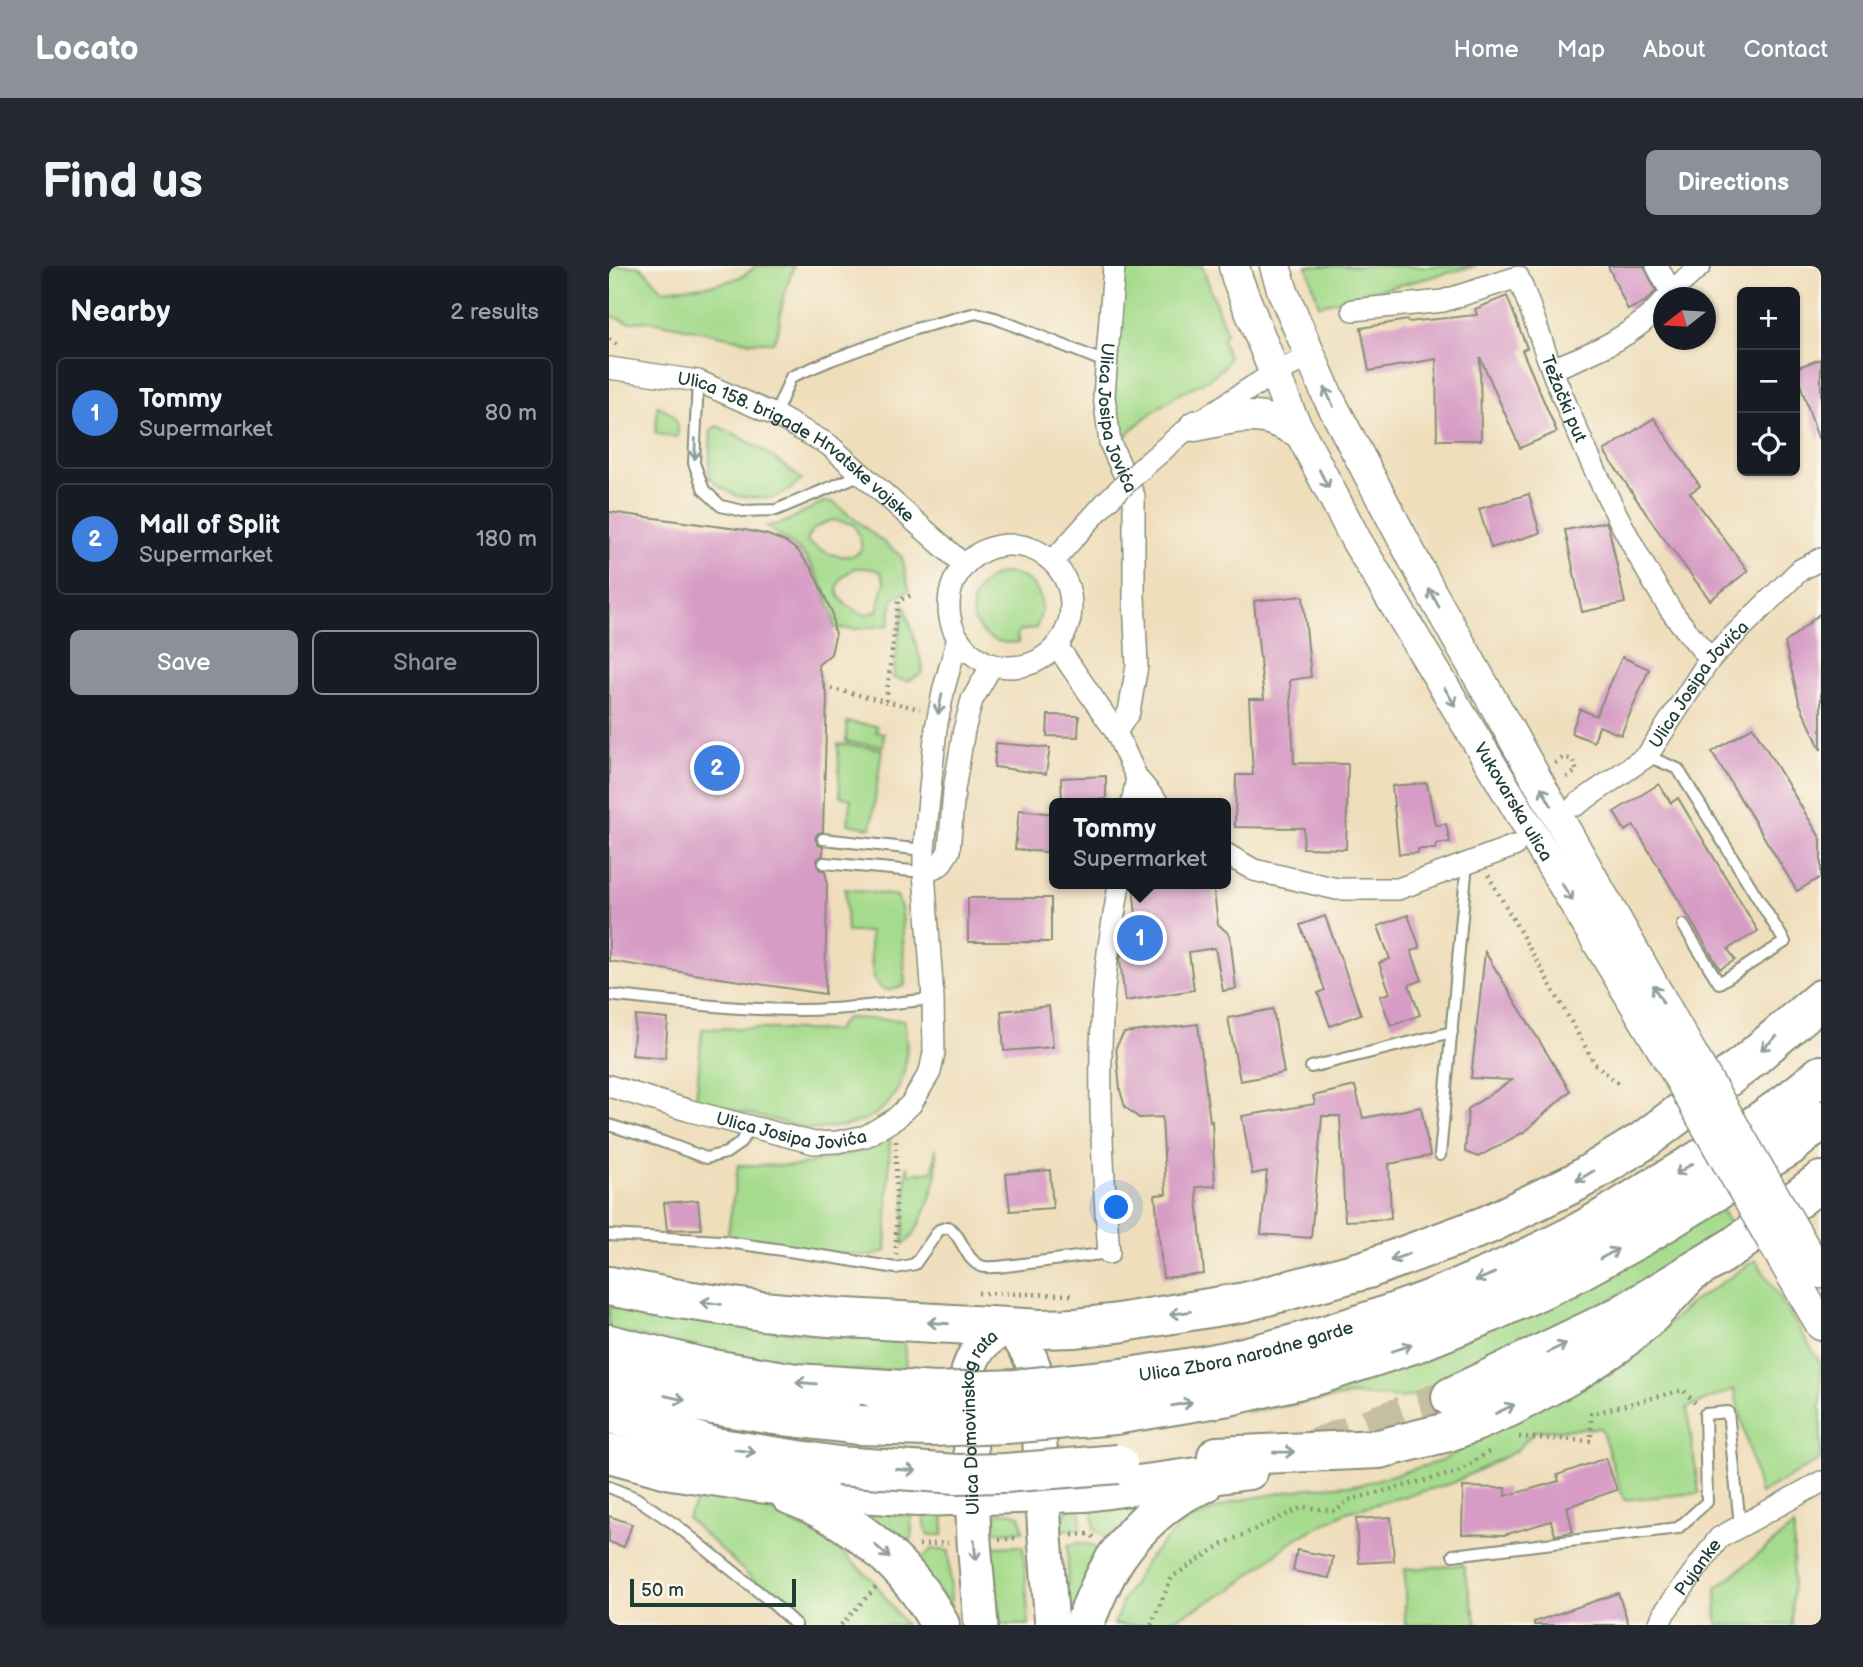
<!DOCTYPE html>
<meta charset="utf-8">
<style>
:root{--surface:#171b24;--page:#242831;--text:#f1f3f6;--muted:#9ea1a6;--line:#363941;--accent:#8c9099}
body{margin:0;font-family:"Balsamiq Sans",sans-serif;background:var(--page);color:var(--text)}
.controls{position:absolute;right:21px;top:21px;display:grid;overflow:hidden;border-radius:10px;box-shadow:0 2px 5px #0004}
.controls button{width:63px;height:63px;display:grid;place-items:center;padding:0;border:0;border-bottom:2px solid var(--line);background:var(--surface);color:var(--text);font:35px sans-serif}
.compass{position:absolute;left:1044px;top:21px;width:63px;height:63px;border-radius:50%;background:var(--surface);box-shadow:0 2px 5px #0004;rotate:253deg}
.scale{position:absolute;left:21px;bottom:18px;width:166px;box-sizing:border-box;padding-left:7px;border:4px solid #1f3d34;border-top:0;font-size:19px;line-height:24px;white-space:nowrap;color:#1f3d34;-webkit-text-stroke:5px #fbf7ec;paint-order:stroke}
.you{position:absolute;left:508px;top:942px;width:24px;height:24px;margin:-18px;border:5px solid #fff;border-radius:50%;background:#1a73e8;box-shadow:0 0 0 10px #1a73e833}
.badge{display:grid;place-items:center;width:46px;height:46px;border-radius:50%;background:var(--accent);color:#fff;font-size:23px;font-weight:700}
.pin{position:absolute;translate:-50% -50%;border:4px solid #fff;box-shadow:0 2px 7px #0006}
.popup{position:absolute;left:440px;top:532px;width:182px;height:91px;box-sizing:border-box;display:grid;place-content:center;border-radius:10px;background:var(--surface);filter:drop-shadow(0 2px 5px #0005);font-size:23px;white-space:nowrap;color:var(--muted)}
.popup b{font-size:26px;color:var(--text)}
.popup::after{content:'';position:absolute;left:50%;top:100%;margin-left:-14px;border:14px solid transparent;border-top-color:var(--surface)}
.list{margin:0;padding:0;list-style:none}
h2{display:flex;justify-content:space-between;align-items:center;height:91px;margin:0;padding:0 28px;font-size:30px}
h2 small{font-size:23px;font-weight:400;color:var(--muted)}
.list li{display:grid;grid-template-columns:46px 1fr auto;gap:21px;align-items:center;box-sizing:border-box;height:112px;margin:0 14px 14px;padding:0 14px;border:2px solid var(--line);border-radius:10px}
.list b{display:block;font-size:26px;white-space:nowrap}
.list p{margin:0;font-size:23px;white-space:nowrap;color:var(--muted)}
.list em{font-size:23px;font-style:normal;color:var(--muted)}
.actions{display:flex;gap:14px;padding:21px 28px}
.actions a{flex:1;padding:16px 0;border:2px solid var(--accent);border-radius:10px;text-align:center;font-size:24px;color:var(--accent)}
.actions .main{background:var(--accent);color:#fff}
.icon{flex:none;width:38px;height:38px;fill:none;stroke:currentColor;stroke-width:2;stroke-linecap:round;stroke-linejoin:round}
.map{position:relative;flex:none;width:1212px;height:1359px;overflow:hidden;border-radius:10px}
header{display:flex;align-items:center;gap:42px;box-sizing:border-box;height:98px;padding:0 35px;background:var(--accent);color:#fff}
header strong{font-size:33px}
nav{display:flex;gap:38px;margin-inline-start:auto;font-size:24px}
.intro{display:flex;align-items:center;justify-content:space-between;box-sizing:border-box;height:168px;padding:0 42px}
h1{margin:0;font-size:49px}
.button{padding:18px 32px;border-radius:10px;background:var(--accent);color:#fff;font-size:24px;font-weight:700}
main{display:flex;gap:42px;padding:0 42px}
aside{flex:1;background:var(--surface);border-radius:10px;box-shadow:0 2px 5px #0004}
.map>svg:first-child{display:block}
.green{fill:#a5db8c;stroke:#628c60;stroke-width:2;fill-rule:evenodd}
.building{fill:#d79cc5}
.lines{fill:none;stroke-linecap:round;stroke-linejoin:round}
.highway-tunnel{stroke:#c5bea1;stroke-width:38;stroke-dasharray:38 19;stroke-linecap:butt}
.lane-casing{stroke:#878e78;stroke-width:14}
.street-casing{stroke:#878e78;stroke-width:24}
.secondary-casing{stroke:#878e78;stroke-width:33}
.primary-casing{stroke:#878e78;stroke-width:37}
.highway-casing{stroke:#878e78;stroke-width:42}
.path{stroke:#878e78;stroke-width:4.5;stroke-dasharray:2 5;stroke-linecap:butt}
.lane{stroke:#fff;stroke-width:10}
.street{stroke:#fff;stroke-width:21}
.secondary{stroke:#fff;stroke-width:30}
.primary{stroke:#fff;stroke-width:33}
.highway{stroke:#fff;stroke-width:38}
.street-bridge-casing{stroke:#878e78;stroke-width:24;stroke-linecap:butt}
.secondary-bridge-casing{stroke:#878e78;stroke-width:33;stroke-linecap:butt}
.highway-bridge-casing{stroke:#878e78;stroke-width:42;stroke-linecap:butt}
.street-bridge{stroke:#fff;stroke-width:21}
.secondary-bridge{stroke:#fff;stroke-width:30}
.highway-bridge{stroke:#fff;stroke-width:38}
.oneway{stroke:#8f9e9a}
.labels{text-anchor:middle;stroke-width:5;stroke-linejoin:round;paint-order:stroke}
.street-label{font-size:18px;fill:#1f3d34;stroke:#fbf7ec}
</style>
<header>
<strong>Locato</strong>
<nav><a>Home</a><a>Map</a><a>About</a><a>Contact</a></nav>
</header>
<div class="intro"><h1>Find us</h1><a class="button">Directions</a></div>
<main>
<aside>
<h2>Nearby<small>2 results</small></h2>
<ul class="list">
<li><span class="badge" style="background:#3f7fe0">1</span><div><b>Tommy</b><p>Supermarket</p></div><em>80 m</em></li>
<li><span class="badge" style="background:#3f7fe0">2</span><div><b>Mall of Split</b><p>Supermarket</p></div><em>180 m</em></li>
</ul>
<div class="actions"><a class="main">Save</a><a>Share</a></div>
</aside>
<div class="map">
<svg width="1212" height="1359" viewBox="0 0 1212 1359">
<rect width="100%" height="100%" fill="#fbf7ec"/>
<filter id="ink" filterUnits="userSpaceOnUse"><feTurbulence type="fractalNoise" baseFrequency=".0143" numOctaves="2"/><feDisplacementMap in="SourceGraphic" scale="14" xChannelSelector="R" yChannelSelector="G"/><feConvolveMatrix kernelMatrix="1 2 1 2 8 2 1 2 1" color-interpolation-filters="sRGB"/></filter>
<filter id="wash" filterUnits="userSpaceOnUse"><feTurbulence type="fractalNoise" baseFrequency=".00686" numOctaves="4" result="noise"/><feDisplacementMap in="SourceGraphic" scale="28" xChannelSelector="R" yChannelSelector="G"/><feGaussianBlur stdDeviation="1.57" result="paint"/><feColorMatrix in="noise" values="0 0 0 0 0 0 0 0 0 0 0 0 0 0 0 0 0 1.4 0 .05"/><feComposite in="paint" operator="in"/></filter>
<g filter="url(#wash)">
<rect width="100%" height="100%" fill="#efdebc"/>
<g class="green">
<path d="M0 0H31L54 24C80 21 129 21 146 0H185L174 32 169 66 164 76H142L43 55 19 56 0 49Z"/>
<path d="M515 0H593L617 66 613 74 620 92C612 112 583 120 566 131 548 142 528 157 514 173L502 149Z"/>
<polygon points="698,0 867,0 710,39"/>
<path d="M48 140C63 144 72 156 68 171L47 168Z"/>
<path d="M108 160C140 173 167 192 193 214L179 225 163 232H150L128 230 111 221 100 210 102 164Z"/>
<path d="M214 236H224L293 291 300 324 284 333 280 359 249 363 226 362C222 338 207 299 189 283 179 274 167 269 158 260L174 257ZM223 254 244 258C256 277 258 293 230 290 219 289 207 281 198 276 201 262 210 259 223 254ZM246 302H258L271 305 276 317 268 345C264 346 261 348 257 348 251 348 245 344 241 341 221 328 227 312 246 302Z"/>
<path d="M393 307C426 308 441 333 427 362L410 365 408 370 410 376C360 384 344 323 393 307Z"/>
<polygon points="295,338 314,402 313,407 299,415 284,412"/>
<polygon points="238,456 268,460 267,466 275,467 274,480 237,476"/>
<polygon points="229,478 273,483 262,562 239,558 242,533 231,530"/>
<path d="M236 623 288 630 293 645 296 719C257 740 262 689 261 666H238Z"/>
<path d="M237 752 295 754C304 805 290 850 234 860 224 861 212 864 202 863 190 862 177 857 165 854 139 848 113 841 87 835L93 763 127 762 226 765Z"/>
<polygon points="281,869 277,985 263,990 197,984 118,973 129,899 188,900 264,882"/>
<path d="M327 882C327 891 328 901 327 910 324 926 309 972 294 978L298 899 301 908 324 905Z"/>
<polygon points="1110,939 1124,964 1082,989 904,1088 813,1128 793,1132 746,1129 636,1146"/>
<polygon points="1147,994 1212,1098 1212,1193 1151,1228 1125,1123 1078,1142 1090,1227 1015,1234 992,1162 926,1165 907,1185 844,1217 738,1246 686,1273 622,1324 554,1359 505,1359 514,1334 538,1294 573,1257 626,1235 700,1222 753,1218 832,1195 895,1157 989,1110 1037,1080 1082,1037"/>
<polygon points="0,1040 100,1057 226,1071 295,1074 297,1104 231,1104 168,1097 0,1064"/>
<polygon points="91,1229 150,1237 223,1278 264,1314 296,1359 193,1359 78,1252"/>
<polygon points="544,1231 506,1278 485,1263 484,1238"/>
<path d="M471 1239 472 1263 453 1264C454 1248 454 1243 471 1239Z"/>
<polygon points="402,1246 411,1250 414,1265 383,1266 383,1253 391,1247"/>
<polygon points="254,1247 302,1249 303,1273 293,1280"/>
<polygon points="315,1248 335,1248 334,1269 319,1269 317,1265"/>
<polygon points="1185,1260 1183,1359 1108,1359 1107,1322"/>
<polygon points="470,1277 483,1279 493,1287 458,1359 459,1279"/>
<polygon points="414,1280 420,1359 391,1359 383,1281"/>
<polygon points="323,1283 340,1285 342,1341 308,1297"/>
<polygon points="854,1299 868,1359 796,1359 796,1303"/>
</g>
<g id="blocks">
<g class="building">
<polygon points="999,0 1035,0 1047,25 1036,36 1019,44"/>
<polygon points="898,30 918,82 913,84 948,166 911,182 871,91 872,174 828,174 827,93 760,105 752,62 798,54 799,56 868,49 866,43"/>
<polygon points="1212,93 1212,172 1209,172 1186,102"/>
<polygon points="1045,152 1091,220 1081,227 1139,305 1101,334 1047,262 995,185"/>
<polygon points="920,228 931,267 882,282 870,243"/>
<polygon points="0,246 136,264 159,269 177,276 189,285 203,303 223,346 226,371 222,388 209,399 218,430 214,565 208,568 206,573 209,579 214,581 214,589 208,593 208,600 211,604 216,605 218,615 216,728 0,695"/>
<polygon points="997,256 1000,263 1016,337 973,346 956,264"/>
<polygon points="694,330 702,411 681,414 685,497 739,498 737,583 694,582 695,562 626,561 627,509 644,509 640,433 655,433 645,335"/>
<polygon points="1212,347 1212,484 1190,436 1176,377"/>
<polygon points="1013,391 1040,403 1012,469 990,460 985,476 962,467 971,443 987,450"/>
<polygon points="439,449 470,450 469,471 438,470"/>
<polygon points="1144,461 1212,573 1212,611 1188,625 1103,486"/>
<polygon points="387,477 441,482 437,508 385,501"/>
<polygon points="497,510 497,533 453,534 452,512"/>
<polygon points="818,517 826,559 837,558 841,576 827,578 826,583 809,583 809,587 790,588 783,520"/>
<polygon points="1050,518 1062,537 1069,532 1149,665 1119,683 1126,694 1111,703 1025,560 1016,565 1005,546"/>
<polygon points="410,544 445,548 445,587 406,583"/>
<polygon points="524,618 604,618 609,658 621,669 627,723 614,725 606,682 580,686 585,724 516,735 511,694 514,678 528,661"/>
<rect x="359" y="632" width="83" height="44"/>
<polygon points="799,649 811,682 802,685 813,714 800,719 811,749 782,760 771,730 781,727 770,697 781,693 769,660"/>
<polygon points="716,650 752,748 721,760 709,727 716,724 691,659"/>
<polygon points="876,686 961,825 915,866 869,891 856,886 859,843 903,814 862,812"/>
<polygon points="440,740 444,781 395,785 392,745"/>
<polygon points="664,743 675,807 631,815 619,752"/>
<polygon points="27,750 59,753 56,792 23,789"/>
<polygon points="589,758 601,856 603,855 606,920 587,921 595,1008 554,1012 546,929 557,928 553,851 530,852 516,841 511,824 507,781 515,767"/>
<polygon points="746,820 754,852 812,841 821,890 780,898 782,953 736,955 731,850 713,850 702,972 652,968 658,905 643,908 633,850 706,838 704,830"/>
<polygon points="441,904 444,942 401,945 397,908"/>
<polygon points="89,934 92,963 58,964 55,937"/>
<polygon points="997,1192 1008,1224 958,1241 964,1266 946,1269 942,1255 895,1269 853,1268 854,1221 897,1222 897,1230 950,1215 948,1209"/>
<polygon points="0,1250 23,1258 15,1281 0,1276"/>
<polygon points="782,1251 785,1295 750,1297 747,1253"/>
<polygon points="688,1284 724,1291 720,1312 684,1305"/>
<polygon points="1009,1327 1020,1359 925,1359 925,1356"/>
</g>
</g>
</g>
<g filter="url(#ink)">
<use href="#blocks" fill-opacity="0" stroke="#878e78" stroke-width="2"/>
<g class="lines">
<polyline class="highway-tunnel" points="705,1182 842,1131"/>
<defs>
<g id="lane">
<polyline points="89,115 85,197 95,224 112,240 134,245 167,244 253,208"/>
<polyline points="166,149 182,111 222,94 306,63 367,47 386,52 496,96"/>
<polyline points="1038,490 1069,503 1176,676 1110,717 1074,659"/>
<polyline points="214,573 315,584"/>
<polyline points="215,597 315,606"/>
<path d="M0 729C73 737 148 747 222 743 256 741 290 736 324 733"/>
<polyline points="702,801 843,766"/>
<polyline points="0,859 54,876 97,892 117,887 130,878 143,860"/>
<polyline points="831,889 858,597"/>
<path d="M0 969 112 975 227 992 287 1002 306 998 330 964 339 961C354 970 355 993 372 1000 376 1002 384 1001 389 1001L500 987"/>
<polyline points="0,1221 27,1232 67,1259 161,1335 187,1359"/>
<polyline points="844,1289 1069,1262 1098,1236 1096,1148 1119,1146 1131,1259"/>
</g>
<g id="street">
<path id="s1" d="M505 0 495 130 501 177 525 230V331L528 400 520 446 507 466"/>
<polyline points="1048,0 1062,26 1058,32"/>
<polyline points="1062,26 1091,0"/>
<path id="s2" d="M744 44 834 35 909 11C924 46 934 82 948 117 979 193 1017 274 1061 343 1073 360 1088 377 1101 393"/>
<path id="s3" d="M0 102 89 115 166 149 220 179 355 299"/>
<path d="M943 103C984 87 1026 70 1055 35"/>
<polyline points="531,204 572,168 643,121 666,107 702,90"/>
<circle cx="401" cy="340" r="61"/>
<polyline points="444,295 498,235"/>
<polyline points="448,380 507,466 528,512 549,537"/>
<polyline points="523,537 528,512"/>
<path id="s4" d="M967 539 1038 490 1101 393 1191 304 1212 293"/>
<polyline points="617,588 645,604 728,623 789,623 905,580"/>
<polyline points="315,606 331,599 340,585 345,524 355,464 363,434 383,399"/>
<path id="s5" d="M0 820 78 844 205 877 228 876 257 870 286 853 302 838 321 806 325 787 324 733 315 606V584L327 462 335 422 349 372"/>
<path d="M500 987C493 894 487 795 497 703 500 674 506 646 510 618"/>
<path id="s6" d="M1050 1359 1055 1347 1110 1272 1212 1216"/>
</g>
<g id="secondary">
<path id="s7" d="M625 0 628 12 682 149 747 274 1065 803"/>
<polyline points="666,0 674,26 720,133 823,328 1083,788"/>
<path d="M586 160C607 156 633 148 654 152 667 154 679 161 691 167"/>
<polyline points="1195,981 1212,1007"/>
<polyline points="1174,994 1212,1059"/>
</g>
<g id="primary">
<path id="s8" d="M372 1359 365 1275 359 1106C365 1083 377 1073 397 1061 414 1074 421 1088 427 1108L436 1271 443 1359"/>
</g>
<g id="highway">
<polyline points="0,1020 70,1033 153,1045 220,1051 433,1063 466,1062 509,1057 636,1036 759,1003 878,959 967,916 1034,875 1136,798 1212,733"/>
<polyline points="0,1078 92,1101 187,1117 265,1122"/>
<path id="s9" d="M505 1113C545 1107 586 1102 626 1093 741 1066 853 1026 959 972 993 955 1026 932 1059 913 1111 881 1166 850 1212 809"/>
<polyline points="0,1116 74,1134 165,1149 250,1159"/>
<polyline points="842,1131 1011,1050 1126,980 1212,915"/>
<polyline points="0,1147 105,1181 229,1200"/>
<polyline points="506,1149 620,1130 709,1109 807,1077 879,1048 957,1012 1032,971 1181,880 1212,854"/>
<polyline points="0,1187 62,1204 150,1217 224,1225 308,1231 477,1226 640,1204"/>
<polyline points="608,1190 770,1183 839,1166 866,1156 901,1141 966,1106 1007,1079 1042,1049 1081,1007"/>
<path d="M181 1229C244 1253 300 1299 331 1359"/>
<path d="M475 1359C484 1336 494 1311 508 1290 527 1262 561 1229 594 1218"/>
</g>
</defs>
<use href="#lane" class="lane-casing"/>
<use href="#street" class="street-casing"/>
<use href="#secondary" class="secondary-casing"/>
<use href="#primary" class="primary-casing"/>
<use href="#highway" class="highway-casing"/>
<g class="path">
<polyline points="0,73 11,81"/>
<polyline points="215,421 311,443"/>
<polyline points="277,435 289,335 305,328"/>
<polyline points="946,497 954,492 963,493 968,505 954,514"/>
<polyline points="879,609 986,798 1011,819"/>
<polyline points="287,875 287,989"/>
<polyline points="369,1027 463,1029"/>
<polyline points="910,1171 982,1175 982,1148 1074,1124 1086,1137"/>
<polyline points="463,1269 481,1268 487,1273"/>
<polyline points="390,1274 409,1272"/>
<polyline points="310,1279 339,1277"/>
<polyline points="232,1359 268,1320"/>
<polyline points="542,1359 563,1311 614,1278 694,1241 727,1245 740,1234 849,1206 884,1183"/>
</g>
<use href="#lane" class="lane"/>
<use href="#street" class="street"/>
<use href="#secondary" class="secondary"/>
<use href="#primary" class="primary"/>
<use href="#highway" class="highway"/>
<defs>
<polyline id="street-bridge" points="498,235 531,204"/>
<g id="secondary-bridge">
<polyline points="1083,788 1195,981"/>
<polyline points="1065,803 1174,994"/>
</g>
<g id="highway-bridge">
<polyline points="265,1122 326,1126 406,1123 505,1113"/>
<polyline points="250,1159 321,1161 397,1158 506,1149"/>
<polyline points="229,1200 348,1208 396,1207 509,1198"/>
</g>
</defs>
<use href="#street-bridge" class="street-bridge-casing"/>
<use href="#secondary-bridge" class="secondary-bridge-casing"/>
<use href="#highway-bridge" class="highway-bridge-casing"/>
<use href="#street-bridge" class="street-bridge"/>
<use href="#secondary-bridge" class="secondary-bridge"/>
<use href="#highway-bridge" class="highway-bridge"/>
</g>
<defs><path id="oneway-shaft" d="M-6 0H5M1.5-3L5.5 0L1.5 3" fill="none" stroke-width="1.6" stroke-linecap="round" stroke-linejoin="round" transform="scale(1.75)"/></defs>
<g class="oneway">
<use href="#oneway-shaft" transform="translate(720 131) rotate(-115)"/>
<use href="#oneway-shaft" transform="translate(86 183) rotate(92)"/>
<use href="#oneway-shaft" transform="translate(715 213) rotate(63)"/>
<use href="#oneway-shaft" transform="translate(825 332) rotate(-119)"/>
<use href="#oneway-shaft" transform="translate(841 431) rotate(59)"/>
<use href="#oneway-shaft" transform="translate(331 438) rotate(101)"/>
<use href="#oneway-shaft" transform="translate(937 530) rotate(-119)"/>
<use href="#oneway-shaft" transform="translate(958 626) rotate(59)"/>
<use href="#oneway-shaft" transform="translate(1049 728) rotate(-119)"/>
<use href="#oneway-shaft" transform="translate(1160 777) rotate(139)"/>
<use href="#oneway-shaft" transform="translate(1075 903) rotate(148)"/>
<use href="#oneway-shaft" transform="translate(976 910) rotate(149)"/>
<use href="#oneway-shaft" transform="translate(1000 988) rotate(-29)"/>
<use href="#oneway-shaft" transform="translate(791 991) rotate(160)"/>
<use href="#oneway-shaft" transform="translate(876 1011) rotate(157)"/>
<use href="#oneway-shaft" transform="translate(102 1037) rotate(-172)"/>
<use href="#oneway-shaft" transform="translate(571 1047) rotate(171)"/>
<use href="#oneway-shaft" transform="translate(329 1057) rotate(-176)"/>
<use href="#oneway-shaft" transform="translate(793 1082) rotate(-18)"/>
<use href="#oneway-shaft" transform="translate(948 1082) rotate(-25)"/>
<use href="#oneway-shaft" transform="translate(197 1117) rotate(-175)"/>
<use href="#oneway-shaft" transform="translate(66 1132) rotate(13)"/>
<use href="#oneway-shaft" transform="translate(573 1138) rotate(-10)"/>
<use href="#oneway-shaft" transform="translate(896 1143) rotate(-25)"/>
<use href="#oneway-shaft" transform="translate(136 1185) rotate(8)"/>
<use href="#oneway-shaft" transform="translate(675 1186) rotate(-1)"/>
<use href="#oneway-shaft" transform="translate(297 1204) rotate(4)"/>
<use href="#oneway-shaft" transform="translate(366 1284) rotate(85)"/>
<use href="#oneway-shaft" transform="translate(273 1285) rotate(42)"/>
</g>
</g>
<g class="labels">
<g class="street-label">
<text dy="6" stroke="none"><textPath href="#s2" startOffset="299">Težački put</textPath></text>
<text dy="6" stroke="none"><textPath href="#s1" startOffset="154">Ulica Josipa Jovića</textPath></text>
<text dy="6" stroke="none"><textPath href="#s3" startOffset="208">Ulica 158. brigade Hrvatske vojske</textPath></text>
<text dy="6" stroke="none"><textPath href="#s4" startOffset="175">Ulica Josipa Jovića</textPath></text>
<text dy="6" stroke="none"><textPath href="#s7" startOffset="606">Vukovarska ulica</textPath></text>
<text dy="6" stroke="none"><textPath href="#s5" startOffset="189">Ulica Josipa Jovića</textPath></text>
<text dy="6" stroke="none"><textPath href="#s9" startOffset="135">Ulica Zbora narodne garde</textPath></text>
<text dy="6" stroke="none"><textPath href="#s8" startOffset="206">Ulica Domovinskog rata</textPath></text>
<text dy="6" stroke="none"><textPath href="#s6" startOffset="70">Pujanke</textPath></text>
</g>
</g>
</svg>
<div class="controls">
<button>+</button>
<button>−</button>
<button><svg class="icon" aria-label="locate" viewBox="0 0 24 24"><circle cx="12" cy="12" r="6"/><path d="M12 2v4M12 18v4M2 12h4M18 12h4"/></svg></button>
</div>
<svg class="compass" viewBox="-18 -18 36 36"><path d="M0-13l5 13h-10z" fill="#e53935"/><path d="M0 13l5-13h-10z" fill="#9ea1a6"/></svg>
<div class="scale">50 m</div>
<div class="you"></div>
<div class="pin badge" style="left:531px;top:672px;background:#3f7fe0">1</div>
<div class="popup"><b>Tommy</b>Supermarket</div>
<div class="pin badge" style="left:108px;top:502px;background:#3f7fe0">2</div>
</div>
</main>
